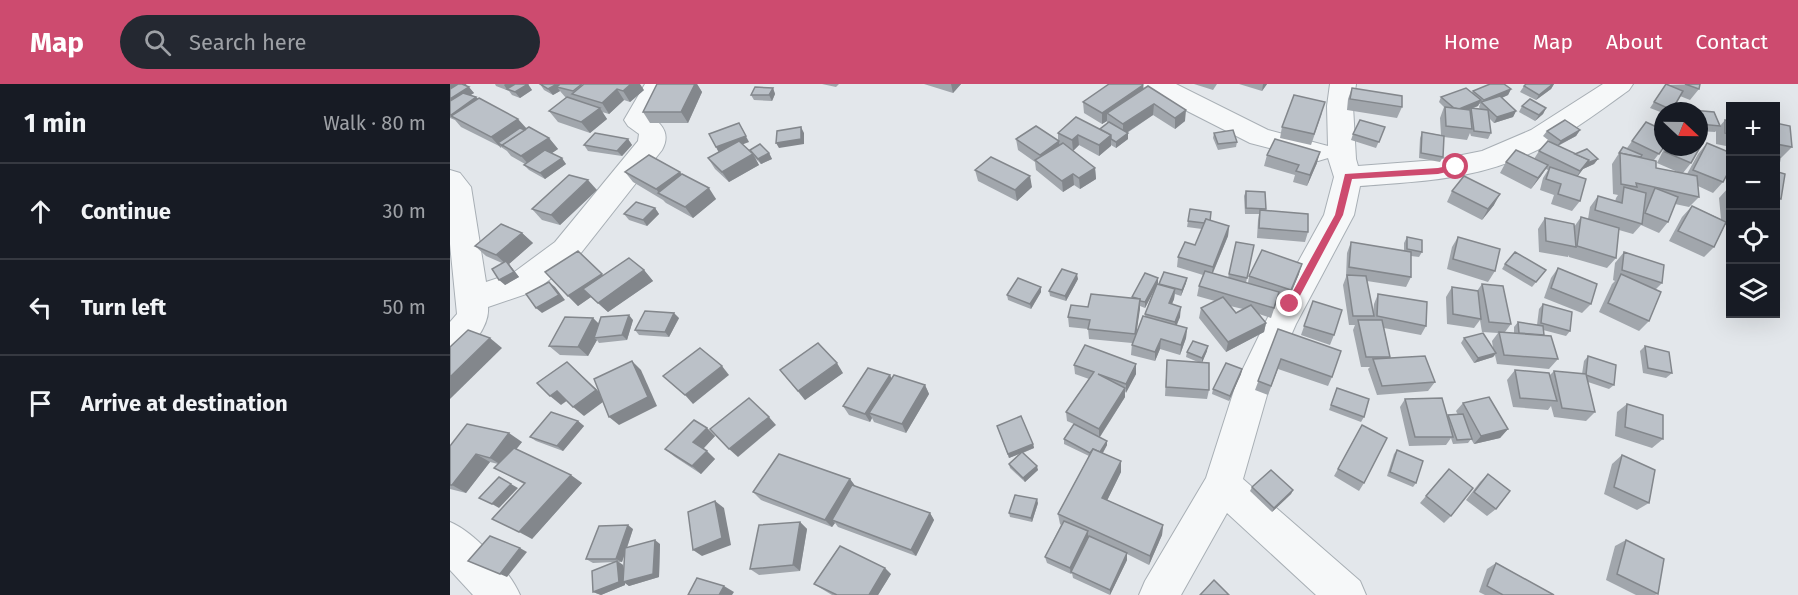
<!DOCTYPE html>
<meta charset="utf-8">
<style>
:root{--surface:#171b24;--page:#242831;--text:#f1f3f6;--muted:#9ea1a6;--line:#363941;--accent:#cd4b6f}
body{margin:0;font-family:"Fira Sans",sans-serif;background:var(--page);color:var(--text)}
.controls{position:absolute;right:18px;top:18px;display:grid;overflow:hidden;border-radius:0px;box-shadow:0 6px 24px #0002}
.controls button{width:54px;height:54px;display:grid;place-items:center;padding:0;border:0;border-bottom:2px solid var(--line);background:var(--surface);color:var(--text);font:30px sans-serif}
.compass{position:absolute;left:1204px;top:18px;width:54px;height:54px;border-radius:50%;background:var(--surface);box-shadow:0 6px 24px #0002;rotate:112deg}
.stop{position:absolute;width:18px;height:18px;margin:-14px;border:4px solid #cd4b6f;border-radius:50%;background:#fff}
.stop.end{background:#cd4b6f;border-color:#fff;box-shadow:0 2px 6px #0008}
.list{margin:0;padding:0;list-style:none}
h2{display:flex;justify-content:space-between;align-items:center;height:78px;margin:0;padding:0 24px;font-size:26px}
h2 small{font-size:20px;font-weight:400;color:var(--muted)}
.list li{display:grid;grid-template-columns:39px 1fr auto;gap:18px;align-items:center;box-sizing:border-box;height:96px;padding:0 24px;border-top:2px solid var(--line)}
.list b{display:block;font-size:22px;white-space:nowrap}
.list em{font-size:20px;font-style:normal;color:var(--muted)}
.icon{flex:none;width:33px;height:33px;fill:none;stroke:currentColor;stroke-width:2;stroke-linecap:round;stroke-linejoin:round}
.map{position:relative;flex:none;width:1348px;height:511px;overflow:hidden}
header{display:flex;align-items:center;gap:36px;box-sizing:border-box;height:84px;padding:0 30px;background:var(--accent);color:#fff}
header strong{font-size:28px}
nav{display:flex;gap:33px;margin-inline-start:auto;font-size:21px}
.search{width:420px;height:54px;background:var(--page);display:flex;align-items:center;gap:15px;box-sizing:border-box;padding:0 21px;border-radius:33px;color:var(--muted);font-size:22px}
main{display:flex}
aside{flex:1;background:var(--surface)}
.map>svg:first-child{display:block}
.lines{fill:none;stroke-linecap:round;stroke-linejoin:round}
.minor-casing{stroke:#a8afb5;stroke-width:2}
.minor{fill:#f6f8f9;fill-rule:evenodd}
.wall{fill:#a1a6ac;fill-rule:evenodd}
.shaded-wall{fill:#83878c}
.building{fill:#bbc1c8;stroke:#83878c;stroke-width:1.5}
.route{fill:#cd4b6f}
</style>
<header>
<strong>Map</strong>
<div class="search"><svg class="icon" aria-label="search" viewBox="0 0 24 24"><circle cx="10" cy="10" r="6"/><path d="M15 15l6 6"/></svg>Search here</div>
<nav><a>Home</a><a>Map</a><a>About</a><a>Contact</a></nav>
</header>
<main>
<aside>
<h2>1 min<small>Walk · 80 m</small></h2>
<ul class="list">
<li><svg class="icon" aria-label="ahead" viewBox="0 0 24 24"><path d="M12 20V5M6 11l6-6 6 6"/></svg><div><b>Continue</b></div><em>30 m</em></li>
<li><svg class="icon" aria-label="left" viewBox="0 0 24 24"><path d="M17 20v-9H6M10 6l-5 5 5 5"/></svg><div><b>Turn left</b></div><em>50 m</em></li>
<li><svg class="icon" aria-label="arrive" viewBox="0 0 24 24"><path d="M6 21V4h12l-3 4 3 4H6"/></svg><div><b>Arrive at destination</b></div></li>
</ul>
</aside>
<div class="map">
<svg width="1348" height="511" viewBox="0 0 1348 511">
<rect width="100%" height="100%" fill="#e3e7eb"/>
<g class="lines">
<defs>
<g id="minor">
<path d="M195 0H221L202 33C214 42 220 51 212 66L127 174 85 207 38 223C40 243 18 270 0 276V238L7 230 0 160V86L10 89 21 103 36 198 63 189 105 158 188 57 189 50 178 42 174 36Z"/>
<path d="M692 0H726L818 46 878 62 877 22 880 0H906L903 22 906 75 908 82 987 76 1032 67 1081 46 1153 0H1183L1179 6C1143 32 1106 60 1065 76 1015 96 963 98 910 102L904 131 846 240 821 297 793 395 910 497 916 511H866L777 429 731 511H689L695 497 756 394 787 297 820 229 874 131 884 93 878 74 868 77 800 59 696 6Z"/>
<path d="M0 438C24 448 60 487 70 511H23L0 486Z"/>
</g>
</defs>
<use href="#minor" class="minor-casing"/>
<use href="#minor" class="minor"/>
</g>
<g class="wall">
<polygon points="0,0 17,2 24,9 20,11 26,13 77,45 99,54 108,65 102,69 116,80 95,95 79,86 74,81 75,80 61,72 57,67 51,63 11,43 5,36 0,34"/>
<polygon points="45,0 77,0 82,6 70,14 62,11 59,7 46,2"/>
<polygon points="90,0 194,6 180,18 174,16 159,30 152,28 157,35 140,49 108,38 99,27 116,14 110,7 103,11 94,6"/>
<polygon points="207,0 247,0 252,8 238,39 200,39 193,28"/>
<polygon points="372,0 389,0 386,3"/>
<polygon points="474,0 511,0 503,9"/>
<polygon points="744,0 767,0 763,6"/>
<polygon points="789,0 817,0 812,7"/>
<polygon points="1104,0 1101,5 1086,16 1070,8 1074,2"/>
<polygon points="1216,0 1217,1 1250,0 1249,5 1240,16 1230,12 1221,27 1213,27 1213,29 1200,24"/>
<polygon points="693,1 693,5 735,37 725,45 703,31 677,49 678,49 678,55 666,64 661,61 649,72 629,61 623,67 645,84 646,95 630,105 624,101 613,108 586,86 585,78 568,66 566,55 608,57 608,49 650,45 657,39 657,37 652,40 634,29 633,18"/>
<polygon points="323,4 325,10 322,17 304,16 301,11"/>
<polygon points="902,4 952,23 947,34 897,26 898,15"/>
<path d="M1061 5 1058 11 1052 14 1066 27 1063 33 1044 39 1039 34 1041 49 1038 55 1021 52 1020 49 1017 56 994 53 993 73 990 78 969 74 970 54 972 48 991 51 990 34 994 23 989 18 991 13 1022 9 1023 7ZM1029 20H1030L1029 23 1030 25 1023 24 1028 22Z"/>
<polygon points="1072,22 1096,24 1093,30 1085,37 1069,28"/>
<polygon points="1230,25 1264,28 1270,42 1275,36 1281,37 1281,63 1266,60 1266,47 1265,48 1249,47 1249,27 1228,27"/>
<polygon points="872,29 861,61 830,54 832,43"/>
<polygon points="1196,38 1214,63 1204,76 1206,84 1230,89 1207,79 1215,63 1249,63 1241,79 1233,89 1237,90 1248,70 1257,59 1273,98 1263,109 1248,102 1249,113 1239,123 1225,120 1218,138 1209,149 1191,141 1183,150 1169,146 1166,174 1157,184 1119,173 1119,171 1118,173 1089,168 1088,145 1095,134 1124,143 1131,133 1138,135 1140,123 1148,112 1165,118 1166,114 1168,111 1163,110 1162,80 1173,63 1177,64"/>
<polygon points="1326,39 1342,63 1331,74 1330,74 1328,88 1331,115 1326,121"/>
<polygon points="935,43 926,64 901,56 903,50"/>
<polygon points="1130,46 1126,52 1108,62 1125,70 1148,75 1144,80 1133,85 1128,92 1130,117 1122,127 1101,120 1104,111 1090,106 1093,94 1098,86 1096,85 1081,105 1050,89 1056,78 1084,75 1089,67 1102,59 1093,52 1097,47"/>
<polygon points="764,49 787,58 786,63 768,66 763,54"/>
<polygon points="178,55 182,61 172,72 138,67 134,61"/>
<polygon points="299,58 292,60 302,69 300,66 319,69 322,75 311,80 305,74 309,81 279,98 265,85 258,74 269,68 266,63"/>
<polygon points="817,71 867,79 857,102 843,98 845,91 814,82"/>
<polygon points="525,86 582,103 567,117 528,97"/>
<polygon points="175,88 230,88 232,91 266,115 243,134 216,119 213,116 183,98"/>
<polygon points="1279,103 1281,104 1281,142 1275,141 1264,163 1254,173 1219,157 1232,133 1242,122 1271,135 1269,114"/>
<polygon points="147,106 110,141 92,136 82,125"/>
<polygon points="796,107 815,108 816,126 858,148 855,158 807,154 808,136 809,130 795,130 794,112"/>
<polygon points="1002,107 1044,121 1032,136 997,118"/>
<polygon points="205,124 209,130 197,142 179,136 174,130"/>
<path d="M738 137H760L779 142 778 152 763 189 778 194 786 158 804 161 796 199H798L799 192 849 190 838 216 828 213 821 234 809 230 816 239 814 248 776 268 749 234 751 224 765 217 747 212 749 202 753 191 727 183 728 173 745 161 752 145 737 143ZM780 222 793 225 786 229Z"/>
<polygon points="72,149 83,159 59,180 69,193 55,201 52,179 36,172 25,162"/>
<polygon points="957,153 972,168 969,173 961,172 961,193 956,203 917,197 923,229 924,220 928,210 976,242 971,251 934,244 940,273 940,274 985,298 978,307 927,311 918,285 920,283 911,283 903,246 905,241 899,241 893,201 896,193 897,169 901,158 954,167 954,159"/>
<polygon points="1008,153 1045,187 1038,198 997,185 1002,163"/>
<polygon points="1174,168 1212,199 1205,206 1199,237 1189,247 1149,228 1162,200 1165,197 1163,196 1165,179"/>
<polygon points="1055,180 1092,191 1082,203 1052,185"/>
<polygon points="1108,184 1141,220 1132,229 1094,214 1101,194"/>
<polygon points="194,186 203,197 158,228 141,213 128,222 95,188 153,192"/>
<path d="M737 194 736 199 731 212 725 210 724 215 722 220 730 233 726 241 737 244 736 254 730 271 710 265 705 277 681 271 682 259 639 255 638 245 619 243 618 233 638 223 682 214 708 200ZM706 202 695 230V232L686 250 690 222 695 224Z"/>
<polygon points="628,195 616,217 600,212 599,207"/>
<polygon points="1032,200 1061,240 1055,248 1064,249 1064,243 1068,238 1087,241 1089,225 1093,220 1120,247 1116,252 1093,246 1094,251 1108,275 1099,285 1047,280 1045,271 1043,273 1024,279 1011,259 1014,254 1043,264 1042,257 1048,249 1032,248 1030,236 1024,244 997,240 996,213 1002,203 1027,207"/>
<polygon points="591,208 581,225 558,216 557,211"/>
<polygon points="863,217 884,251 880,261 851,251"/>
<polygon points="143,234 149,240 183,236 177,256 149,259 147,256 138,272 110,271 99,262"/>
<polygon points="229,234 219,253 189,251 185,246"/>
<polygon points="828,245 882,293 878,302 828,285 818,311 805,306"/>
<polygon points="1195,262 1222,289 1216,294 1193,289 1190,267"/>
<polygon points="757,267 752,278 759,306 757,315 715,312 717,276 748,278 736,273 737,268"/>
<polygon points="1138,272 1164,301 1159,305 1138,298 1145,328 1136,337 1104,333 1101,322 1098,326 1063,323 1057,296 1065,286 1100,291 1104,287 1132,290 1134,277"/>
<polygon points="624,281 686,290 675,309 675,313 650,353 657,357 657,361 653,369 671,388 657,416 713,441 712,451 699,481 677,470 677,476 660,511 623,494 622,489 621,490 597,479 595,473 611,441 610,440 608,430 639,372 614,360 614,355 624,340 617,337 616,328 639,295 625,290"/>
<polygon points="792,285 791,290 779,317 762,310 763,305"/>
<polygon points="330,286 393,289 355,316"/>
<polygon points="440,291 441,294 475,301 479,310 456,349 424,338 422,334 420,338 399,331 393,322"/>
<polygon points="887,304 914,333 911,338 879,326"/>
<polygon points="955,315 997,333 998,331 1008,331 1006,327 1013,319 1058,345 1050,354 1024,360 1021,355 1018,359 1003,360 1001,354 996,361 959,362 950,323"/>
<polygon points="1177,320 1213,355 1202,364 1165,352 1167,328"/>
<polygon points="128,337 134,342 113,367 86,357 80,353"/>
<polygon points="912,341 914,399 909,407 884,392"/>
<polygon points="547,342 583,360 584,364 573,369 588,386 575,398 560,384 559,380 571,369 559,374"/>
<polygon points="257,344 265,352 253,365 265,375 251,390 225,373 215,365"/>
<polygon points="72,358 66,365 132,399 82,455 74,400 44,384 48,380 40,378 16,409 0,405 0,362"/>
<polygon points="947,366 966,399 963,403 937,392 944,370"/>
<polygon points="1172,371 1199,419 1187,426 1154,410 1162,380"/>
<polygon points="999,385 1001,432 994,439 970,419"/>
<polygon points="1038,390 1046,425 1037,432 1016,416 1030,398"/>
<polygon points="400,395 405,402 480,429 484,436 466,472 388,443 385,439 382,443 311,416 303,408"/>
<polygon points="802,403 843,406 841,410 822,428 800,407"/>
<polygon points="588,419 582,438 560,433 559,429"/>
<polygon points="350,438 357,445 350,487 309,491 300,485"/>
<path d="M183 445 177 464 210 460 209 493 179 502 175 499V501L151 511 143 508 165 478 143 479 136 475ZM175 469 174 488 173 481 169 478H172Z"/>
<polygon points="1176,456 1208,510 1205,511 1186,511 1156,496 1165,462"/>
<polygon points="1046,479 1104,511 1035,511 1029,508 1037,485"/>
<polygon points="441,490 428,511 382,511 372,505 364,500"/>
</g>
<g class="shaded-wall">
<polygon points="0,0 16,0 17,2 0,12"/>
<polygon points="55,0 68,0 57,5 58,7 54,1"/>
<polygon points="78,0 82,6 70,14 65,8"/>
<polygon points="107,0 121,0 107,3 110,7 103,11 98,5"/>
<polygon points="181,0 190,0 194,6 180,18 173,7"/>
<polygon points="245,0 247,0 252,8 238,39 231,28"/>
<polygon points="501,0 511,0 503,9"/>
<polygon points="813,0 817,0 812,7"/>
<polygon points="1104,0 1101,5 1086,16 1089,11"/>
<polygon points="693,1 693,12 657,29 657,37 652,40 652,29"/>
<polygon points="19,3 24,9 0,24 0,15"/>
<polygon points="323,4 325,10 322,17 319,11"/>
<polygon points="167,5 174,16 159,30 152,19"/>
<polygon points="1061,5 1058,11 1035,21 1033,19 1034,16"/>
<polygon points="26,13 31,19 1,31"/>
<polygon points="1031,16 1028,22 1003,31 1006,26"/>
<polygon points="704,20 703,31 673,51 673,40"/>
<polygon points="150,24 157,35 140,49 131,38"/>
<polygon points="1096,24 1093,30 1085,37 1089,31"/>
<polygon points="736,26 735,37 725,45 725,34"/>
<polygon points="1066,27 1063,33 1044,39 1047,33"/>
<polygon points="68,35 78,46 48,59 51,63 51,64 41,53"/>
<polygon points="289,39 299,58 269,69 266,63"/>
<polygon points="351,43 354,49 354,60 329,64 326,59"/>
<polygon points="1130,46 1126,52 1107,62 1111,57"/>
<polygon points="678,49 678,55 666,64 666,58"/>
<polygon points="628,51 629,61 623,67 622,56"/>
<polygon points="661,51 661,62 649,72 649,61"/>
<polygon points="99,54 108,65 81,83 71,72"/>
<polygon points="178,55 182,61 172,72 167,67"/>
<polygon points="609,57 610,68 591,82 590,71"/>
<polygon points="870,68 867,79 857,102 860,91"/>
<polygon points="319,69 322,75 311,80 308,75"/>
<polygon points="303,70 309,81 279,98 272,88"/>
<polygon points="112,74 116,80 95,95 90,89"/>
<polygon points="1148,75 1144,80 1133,85 1123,98 1135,80"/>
<polygon points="1098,81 1091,92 1081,105 1088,94"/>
<polygon points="645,84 646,95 630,105 629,94"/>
<polygon points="230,88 237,99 209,109 206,105"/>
<polygon points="623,90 624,101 613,108 612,97"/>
<polygon points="580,92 582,103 567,117 565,106"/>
<polygon points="138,96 147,106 110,141 101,131"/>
<polygon points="259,104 266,115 243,134 235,123"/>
<polygon points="1050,110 1044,121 1032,136 1038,125"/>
<polygon points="205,124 209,130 197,142 193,136"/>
<polygon points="779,142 778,152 761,193 763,183"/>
<polygon points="72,149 83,159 59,180 69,193 55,201 49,196 57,181 46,171"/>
<polygon points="852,180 849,190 838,216 841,206"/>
<polygon points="194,186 203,197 158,228 148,219"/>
<polygon points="152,190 161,201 133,205 141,213 128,222 118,212"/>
<polygon points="627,190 628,195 616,217 615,212"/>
<polygon points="708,194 708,199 695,224 695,218"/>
<polygon points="737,194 736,199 731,212 732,206"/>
<polygon points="99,198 105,203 115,216 92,229 86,224"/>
<polygon points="591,203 591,208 581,225 580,220"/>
<polygon points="725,205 724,215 718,229 719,219"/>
<polygon points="690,215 690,225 685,259 685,250"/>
<polygon points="731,223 730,233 724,248 725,238"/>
<polygon points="224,229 229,234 219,253 215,248"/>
<polygon points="179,231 183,236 177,256 172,251"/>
<polygon points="143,234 153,244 144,254 147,256 138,272 128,263"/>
<polygon points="816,239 814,248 776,268 778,258"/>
<polygon points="737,244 736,254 730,271 731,261"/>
<polygon points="40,254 52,264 0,315 0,293"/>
<polygon points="711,255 710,265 705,277 705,268"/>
<polygon points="758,262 757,267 752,279 752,274"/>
<polygon points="1046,269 1043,273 1024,279 1028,274"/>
<polygon points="182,277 191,286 207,322 169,341 159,333"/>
<polygon points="117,278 157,315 134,332 123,323"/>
<polygon points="387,279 393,289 355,316 348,307"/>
<polygon points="686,280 686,290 676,309 676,300"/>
<polygon points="272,282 279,291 243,320 235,311"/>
<polygon points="792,285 791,290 779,317 780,312"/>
<polygon points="440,291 444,300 419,329 422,334 420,338 415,330"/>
<polygon points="475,301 479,310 456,349 452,340"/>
<polygon points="675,304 675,313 649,354 649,345"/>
<polygon points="107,307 118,316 111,321 100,312"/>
<polygon points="319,333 326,341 288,373 279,365"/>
<polygon points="128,337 134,342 113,367 107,362"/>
<polygon points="257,344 265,352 251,367 243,358"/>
<polygon points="1058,345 1050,354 1024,360 1031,352"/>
<polygon points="59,349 72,358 53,382 40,374"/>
<polygon points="657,357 657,361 648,377 648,372"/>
<polygon points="583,360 584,364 559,374 558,370"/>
<polygon points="257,367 265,375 251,390 242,382"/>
<polygon points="26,370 40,378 16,409 2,401"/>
<polygon points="671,377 671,388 653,425 652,414"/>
<polygon points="587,382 588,386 575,398 573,394"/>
<polygon points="121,391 132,399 82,455 69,448"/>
<polygon points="400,395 406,403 382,436 385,439 382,443 375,436"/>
<polygon points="61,400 68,404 49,424 42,420"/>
<polygon points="843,406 841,410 822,428 824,424"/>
<polygon points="587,415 588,419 582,438 581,434"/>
<polygon points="265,417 274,424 281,461 252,472 243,466"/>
<polygon points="480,429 484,436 466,472 461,466"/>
<polygon points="350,438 357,445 350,487 343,481"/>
<polygon points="178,441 183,445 172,478 166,475"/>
<polygon points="713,441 712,451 699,481 700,472"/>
<polygon points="638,447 638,454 621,490 620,484"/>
<polygon points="205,456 210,460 209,493 179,502 175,499 175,501 151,511 143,508 167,477 173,481 175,498"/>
<polygon points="70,464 77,468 57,493 50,490"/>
<polygon points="677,469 677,476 660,511 660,506"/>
<polygon points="435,484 441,490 428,511 419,511"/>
<polygon points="274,502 284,508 282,511 269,511"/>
</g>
<g class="building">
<polygon points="8,0 12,0 19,3 0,15 0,5"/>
<polygon points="65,0 78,0 65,8 57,5"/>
<polygon points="90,0 107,0 98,5"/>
<polygon points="110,0 132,0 123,7 107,3"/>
<polygon points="134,0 181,0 173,7 167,5 152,19 122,10"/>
<polygon points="207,0 245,0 231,28 193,28"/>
<polygon points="659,0 692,0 693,1 652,29 633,18"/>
<polygon points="1040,0 1054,0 1061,5 1034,16 1023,7"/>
<polygon points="1076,0 1103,0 1089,11 1074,2"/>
<polygon points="1216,0 1233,7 1222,26 1204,18"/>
<polygon points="1235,0 1250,0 1249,5"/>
<polygon points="698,2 736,26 725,34 704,20 673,40 657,29"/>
<polygon points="305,3 323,4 319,11 301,11"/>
<polygon points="902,4 952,12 952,23 900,15"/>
<polygon points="1016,4 1031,16 1009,25 1004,24 991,13"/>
<polygon points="13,9 26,13 1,31 0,30 0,17"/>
<polygon points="844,11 875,18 864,50 832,43"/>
<polygon points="1050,12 1066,27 1047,33 1031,18"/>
<polygon points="117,13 150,24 131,38 99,27"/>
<polygon points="29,14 68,35 41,53 1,32"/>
<polygon points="1080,15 1096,24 1089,31 1072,22"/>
<polygon points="995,23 1020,26 1022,45 996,42"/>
<polygon points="1021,24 1038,26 1041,49 1024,47"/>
<polygon points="1230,25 1264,28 1270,42 1249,40 1249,27 1231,27"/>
<polygon points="626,33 661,51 649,61 628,51 622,56 608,49"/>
<polygon points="910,36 935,43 929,58 903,50"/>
<polygon points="1115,36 1130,46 1111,57 1097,47"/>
<polygon points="1275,36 1281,37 1281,50 1275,49"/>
<polygon points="659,38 678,49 666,58 661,55 661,51 650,45"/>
<polygon points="1196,38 1213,46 1213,63 1214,63 1209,70 1182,57"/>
<polygon points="289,39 296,52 266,63 259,50"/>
<polygon points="1326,39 1340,42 1342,63 1326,60"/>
<polygon points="586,42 609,57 590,71 566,55"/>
<polygon points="79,43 99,54 71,72 52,61"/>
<polygon points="351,43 351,55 326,59 327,47"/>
<polygon points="70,44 75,46 52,61 53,62 48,59"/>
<polygon points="783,46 787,58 768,60 764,49"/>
<polygon points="972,48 994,52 993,73 971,69"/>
<polygon points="145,49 178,55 167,67 134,61"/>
<polygon points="825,55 870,68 860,91 846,87 849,81 817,71"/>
<polygon points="289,57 303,70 272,88 258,74"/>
<polygon points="1098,57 1139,76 1130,87 1089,67"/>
<polygon points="613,59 645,84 629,94 623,90 612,97 585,76"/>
<polygon points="1249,59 1252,60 1241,79 1215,68 1218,63 1249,63"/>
<polygon points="1257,59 1281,69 1281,83 1273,98 1243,86"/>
<polygon points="310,60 319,69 308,75 300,66"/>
<polygon points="1173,63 1192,71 1191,73 1169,69"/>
<polygon points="1137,65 1148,75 1137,79 1139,76 1125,70"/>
<polygon points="95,66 112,74 90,89 74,81"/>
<polygon points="1066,66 1098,81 1088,94 1056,78"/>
<polygon points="1170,69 1206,77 1206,84 1247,92 1249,113 1186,99 1187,103 1171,100"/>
<polygon points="199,71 230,88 206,105 175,88"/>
<polygon points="1326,72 1330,73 1328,88 1335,90 1331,115 1326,113"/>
<polygon points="541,73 580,92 565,106 525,86"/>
<polygon points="1100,83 1136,95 1130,117 1108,110 1111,100 1096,95"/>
<polygon points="232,90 259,104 235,123 208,109"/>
<polygon points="119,91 138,96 101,131 82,125"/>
<polygon points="1014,92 1050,110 1038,125 1002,107"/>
<polygon points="1174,103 1196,109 1192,140 1145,126 1148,112 1172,119"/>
<polygon points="1205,104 1228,113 1218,138 1195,129"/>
<polygon points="796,107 815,108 816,125 796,124"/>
<polygon points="186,118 205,124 193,136 174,130"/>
<polygon points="1242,122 1276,138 1264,163 1228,147"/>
<polygon points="740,125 761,128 760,137 756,135 754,139 738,137"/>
<polygon points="810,126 858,130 858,148 809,144"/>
<polygon points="1131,133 1169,144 1166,174 1127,162"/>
<polygon points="1095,134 1124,140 1126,163 1096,157"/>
<polygon points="756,135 779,142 763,183 728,173 735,158 745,161"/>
<polygon points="51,140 72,149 46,171 25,162"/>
<polygon points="957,153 972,156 972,168 957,165"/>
<polygon points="1008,153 1050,165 1045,187 1003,175"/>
<polygon points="786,158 804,161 797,194 779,190"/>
<polygon points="901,158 961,168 961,193 899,183"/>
<polygon points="812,166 852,180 841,206 799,192"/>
<polygon points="128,167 152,190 118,212 95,188"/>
<polygon points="1065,168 1096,186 1086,198 1055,180"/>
<polygon points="1174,168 1214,181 1212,199 1172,186"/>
<polygon points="179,174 194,186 148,219 133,205"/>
<polygon points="56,177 64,188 49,196 42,185"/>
<polygon points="1108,184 1147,200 1141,220 1101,204"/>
<polygon points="612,185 627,190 615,212 599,207"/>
<polygon points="755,187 829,208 824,224 749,202"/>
<polygon points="714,188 737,194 732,206 709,200"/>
<polygon points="695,189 708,194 695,218 690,217 690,215 682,213"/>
<polygon points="1171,190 1211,208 1199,237 1158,219"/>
<polygon points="897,191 916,192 924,232 903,232"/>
<polygon points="568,194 591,203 580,220 557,211"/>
<polygon points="99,198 109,211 86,224 76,210"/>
<polygon points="707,200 725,205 719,219 731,223 725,238 695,230"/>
<polygon points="1032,200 1053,202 1061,240 1039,238"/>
<polygon points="1002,203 1028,207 1031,235 1003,230"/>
<polygon points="641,210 690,215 685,250 638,245 640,236 618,233 621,221 638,223"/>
<polygon points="928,210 977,218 976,242 927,232"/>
<polygon points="773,213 786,229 801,221 816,239 778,258 751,224"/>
<polygon points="863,217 892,226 884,251 854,242"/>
<polygon points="1093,220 1122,228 1120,247 1091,239"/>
<polygon points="195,227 224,229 215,248 185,246"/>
<polygon points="179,231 172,251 144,254 151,233"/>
<polygon points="693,232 737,244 731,261 711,255 705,268 682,261"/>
<polygon points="115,233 143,234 128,263 99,262"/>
<polygon points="908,236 932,236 940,273 916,273"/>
<polygon points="1068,238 1093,242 1094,251 1069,249"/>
<polygon points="828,245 891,267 882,293 831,275 821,302 808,297"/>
<polygon points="18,246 40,254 0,293 0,263"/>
<polygon points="1049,248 1101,252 1108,275 1054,271"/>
<polygon points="1033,249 1046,269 1028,274 1014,254"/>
<polygon points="743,257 758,262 752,274 737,268"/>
<polygon points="368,259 387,279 348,307 330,286"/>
<polygon points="635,261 686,280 676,300 648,290 675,304 649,345 616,328 644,288 624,281"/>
<polygon points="1195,262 1219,268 1222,289 1198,284"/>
<polygon points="250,264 272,282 235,311 213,292"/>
<polygon points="975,272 985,298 932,302 923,275"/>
<polygon points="1138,272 1166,281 1164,301 1136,291"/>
<polygon points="717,276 759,279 759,306 716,303"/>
<polygon points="182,277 198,313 159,333 144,295"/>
<polygon points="117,278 146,306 123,323 107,307 100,312 87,299"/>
<polygon points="776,279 792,285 780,312 763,305"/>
<polygon points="418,284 440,291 415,330 393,322"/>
<polygon points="1065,286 1099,289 1107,317 1070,314"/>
<polygon points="1104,287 1136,290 1145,328 1112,324"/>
<polygon points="444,291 475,301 452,340 419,329"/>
<polygon points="887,304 919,315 914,333 881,321"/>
<polygon points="1039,313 1058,345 1031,352 1013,319"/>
<polygon points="299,314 319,333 279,365 260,345"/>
<polygon points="992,314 1003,353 965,353 955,315"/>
<polygon points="1177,320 1213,331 1213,355 1175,343"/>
<polygon points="101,328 128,337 107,362 80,353"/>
<polygon points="1013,330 1022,355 1007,356 998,331"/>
<polygon points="571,332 583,360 558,370 547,342"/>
<polygon points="244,336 257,344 243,358 257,367 242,382 215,365"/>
<polygon points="17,340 59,349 40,374 26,370 2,401 0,401 0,362"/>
<polygon points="624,340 657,357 650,368 643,365 640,369 614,355"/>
<polygon points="912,341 937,354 914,399 888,385"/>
<polygon points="64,364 121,391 69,448 42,435 75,399 44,384"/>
<polygon points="643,365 671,377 652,414 713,441 700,472 608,430"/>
<polygon points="947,366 973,377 966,399 940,388"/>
<polygon points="572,368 587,382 573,394 559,380"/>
<polygon points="329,370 400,395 375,436 303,408"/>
<polygon points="1172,371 1205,386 1199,419 1164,403"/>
<polygon points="999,385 1023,404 1001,432 976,412"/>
<polygon points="821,386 843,406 824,424 802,403"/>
<polygon points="1038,390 1060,407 1046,425 1024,408"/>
<polygon points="49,393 61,400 42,420 29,414"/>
<polygon points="402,401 480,429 461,466 382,436"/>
<polygon points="565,411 587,415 581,434 559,429"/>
<polygon points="265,417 272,454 243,466 238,428"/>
<polygon points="614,437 638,447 620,484 595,473"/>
<polygon points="350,438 343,481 300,485 309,441"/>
<polygon points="178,441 166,475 136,475 149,442"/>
<polygon points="40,452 70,464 50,490 18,477"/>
<polygon points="639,452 677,469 660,506 621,488"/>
<polygon points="205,456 203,490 173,498 175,464"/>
<polygon points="1176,456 1214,475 1208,510 1167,490"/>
<polygon points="390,462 435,484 419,511 387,511 364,500"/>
<polygon points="167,477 169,498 143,508 142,487"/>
<polygon points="1046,479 1104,511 1053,511 1037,502"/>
<polygon points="247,494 274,502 269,511 238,511"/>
<polygon points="764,496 779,511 750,511"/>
</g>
<polygon class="route" points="1006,80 1009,81 1009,85 988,90 902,95 893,131 844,223 837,223 837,218 885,131 895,90 988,84"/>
</svg>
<div class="controls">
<button>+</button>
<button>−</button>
<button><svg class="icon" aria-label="locate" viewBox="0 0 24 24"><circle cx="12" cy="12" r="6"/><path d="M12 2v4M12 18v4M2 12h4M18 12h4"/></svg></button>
<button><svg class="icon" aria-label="layers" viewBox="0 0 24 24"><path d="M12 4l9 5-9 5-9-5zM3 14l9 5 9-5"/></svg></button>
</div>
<svg class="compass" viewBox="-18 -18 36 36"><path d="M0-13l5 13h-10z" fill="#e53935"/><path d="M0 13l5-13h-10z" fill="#9ea1a6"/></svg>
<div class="stop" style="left:1006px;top:83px"></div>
<div class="stop end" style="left:840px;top:220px"></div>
</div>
</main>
